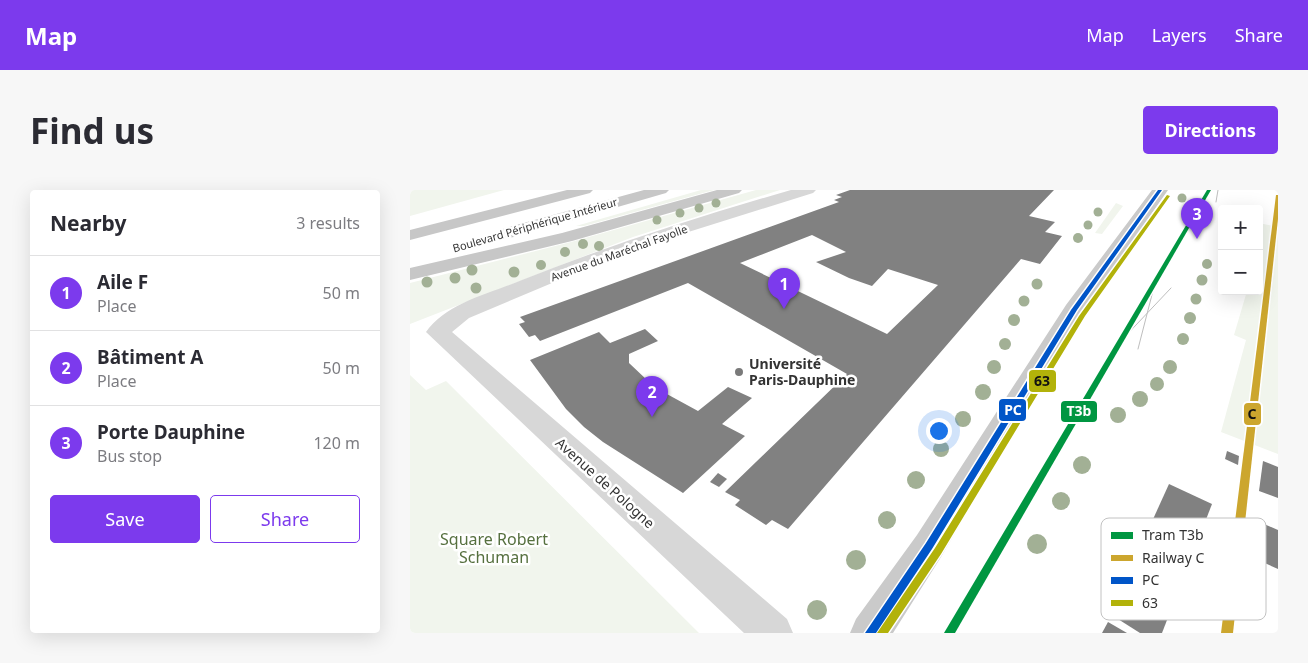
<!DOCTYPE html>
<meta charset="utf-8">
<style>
:root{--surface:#fff;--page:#f7f7f7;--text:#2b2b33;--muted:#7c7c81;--line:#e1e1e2;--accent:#7c3aed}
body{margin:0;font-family:"Noto Sans",sans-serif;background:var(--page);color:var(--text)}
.controls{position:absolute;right:15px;top:15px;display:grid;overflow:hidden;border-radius:5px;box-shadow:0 5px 20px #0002}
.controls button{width:45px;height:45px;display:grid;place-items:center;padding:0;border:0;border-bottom:1px solid var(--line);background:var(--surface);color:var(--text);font:25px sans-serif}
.you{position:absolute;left:528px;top:240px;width:18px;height:18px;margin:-12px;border:4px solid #fff;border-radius:50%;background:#1a73e8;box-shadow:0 0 0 8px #1a73e833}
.badge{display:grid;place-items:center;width:32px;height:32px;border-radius:50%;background:var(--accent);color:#fff;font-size:16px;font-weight:700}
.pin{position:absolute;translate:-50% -41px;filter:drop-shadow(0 1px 2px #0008)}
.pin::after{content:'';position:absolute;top:26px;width:18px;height:15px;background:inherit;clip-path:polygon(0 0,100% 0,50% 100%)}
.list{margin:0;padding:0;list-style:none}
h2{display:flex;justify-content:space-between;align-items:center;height:65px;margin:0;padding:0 20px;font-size:21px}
h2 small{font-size:16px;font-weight:400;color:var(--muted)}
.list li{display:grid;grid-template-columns:32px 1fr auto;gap:15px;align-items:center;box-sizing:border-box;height:75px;padding:0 20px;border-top:1px solid var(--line)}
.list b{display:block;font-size:19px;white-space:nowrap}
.list p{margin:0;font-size:16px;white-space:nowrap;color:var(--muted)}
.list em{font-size:16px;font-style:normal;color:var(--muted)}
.actions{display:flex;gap:10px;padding:15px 20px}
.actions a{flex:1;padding:11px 0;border:1px solid var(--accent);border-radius:5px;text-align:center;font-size:18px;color:var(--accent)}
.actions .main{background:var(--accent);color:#fff}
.map{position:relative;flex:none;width:868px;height:443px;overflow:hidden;border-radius:5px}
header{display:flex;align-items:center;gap:30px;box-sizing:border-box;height:70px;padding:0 25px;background:var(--accent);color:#fff}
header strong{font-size:24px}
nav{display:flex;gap:28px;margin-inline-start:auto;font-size:18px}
.intro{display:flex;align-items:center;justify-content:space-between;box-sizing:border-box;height:120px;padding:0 30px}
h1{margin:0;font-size:35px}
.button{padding:12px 22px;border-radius:5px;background:var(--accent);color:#fff;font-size:18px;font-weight:700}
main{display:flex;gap:30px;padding:0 30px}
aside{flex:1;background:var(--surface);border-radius:5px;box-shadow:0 5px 20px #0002}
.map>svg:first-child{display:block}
.green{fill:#f1f5ed}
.building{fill:#818181;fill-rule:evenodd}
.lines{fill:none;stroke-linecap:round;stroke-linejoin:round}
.minor{fill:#d7d7d7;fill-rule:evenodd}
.primary{fill:#cacaca;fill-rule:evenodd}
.trunk{fill:#c7c7c7;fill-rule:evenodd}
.tram{stroke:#bebebe;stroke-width:1}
.bus-1-casing{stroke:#fff;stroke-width:3}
.bus-2-casing{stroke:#fff;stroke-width:3}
.bus-1{fill:#0055c8;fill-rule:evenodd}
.bus-2{fill:#b2b20a;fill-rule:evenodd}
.rail-1-casing{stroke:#fff;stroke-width:3}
.rail-1{fill:#cca62e;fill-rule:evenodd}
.tram-1-casing{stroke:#fff;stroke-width:3}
.tram-1{fill:#009641;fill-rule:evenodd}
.tree{fill:#a2b095}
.poi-dot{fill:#7a7a7a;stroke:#fff;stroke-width:2}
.labels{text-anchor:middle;stroke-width:5;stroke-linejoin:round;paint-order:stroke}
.far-street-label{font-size:11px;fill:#333;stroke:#fff}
.poi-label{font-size:14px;font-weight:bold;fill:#333;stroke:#fff;text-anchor:start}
.street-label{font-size:14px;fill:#333;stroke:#fff}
.near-park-label{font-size:16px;fill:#56703f;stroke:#fff}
.key{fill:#fff;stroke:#c2c2c2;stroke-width:1}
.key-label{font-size:14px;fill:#333}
.line-badge{stroke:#fff;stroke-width:2}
.badge-label{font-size:14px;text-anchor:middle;font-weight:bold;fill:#fff}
.pale-badge-label{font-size:14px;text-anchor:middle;font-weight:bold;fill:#111}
</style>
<header>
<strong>Map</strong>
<nav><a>Map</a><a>Layers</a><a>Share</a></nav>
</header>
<div class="intro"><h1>Find us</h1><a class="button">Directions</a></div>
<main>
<aside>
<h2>Nearby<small>3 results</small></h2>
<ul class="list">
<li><span class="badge">1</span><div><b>Aile F</b><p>Place</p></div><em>50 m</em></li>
<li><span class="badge">2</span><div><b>Bâtiment A</b><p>Place</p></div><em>50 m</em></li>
<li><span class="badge">3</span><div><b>Porte Dauphine</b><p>Bus stop</p></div><em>120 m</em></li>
</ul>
<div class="actions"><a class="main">Save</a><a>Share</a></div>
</aside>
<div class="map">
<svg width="868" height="443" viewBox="0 0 868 443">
<rect width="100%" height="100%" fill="#fff"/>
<g class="green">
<polygon points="0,0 94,0 0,26"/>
<polygon points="291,0 304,0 174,36 166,36"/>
<polygon points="346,0 370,0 223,47 0,134 0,93 161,52"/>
<polygon points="706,13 713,16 692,44 685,43"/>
<polygon points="849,33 868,37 868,264 811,242 836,150 824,145 837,101 849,101"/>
<polygon points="0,185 16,200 36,191 289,443 0,443"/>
</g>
<g class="building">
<path d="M440 0H644L619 26 645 32 635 42 652 46 630 74 611 69 378 339 362 330 356 335 325 315 330 310 315 302 437 184 278 93 130 151 125 145 119 147 109 134 115 132 110 127 429 12 424 10 432 7 426 5ZM402 45 436 62 406 72 439 88 462 96 478 79 528 95 477 144 330 73Z"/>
<polygon points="235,139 248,151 219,164 219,173 237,190 255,203 288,221 318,197 342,208 312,234 335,246 273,303 193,252 174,237 156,219 120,170 189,142 200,153"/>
<polygon points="817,261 829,266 828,275 815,269"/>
<polygon points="853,271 868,277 868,308 849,301"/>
<polygon points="308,283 317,289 309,297 300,292"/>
<polygon points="759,294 802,314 752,443 730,443 700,424"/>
<polygon points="845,330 868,340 868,379 839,366"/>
<polygon points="698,432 717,443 692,443"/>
</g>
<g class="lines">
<path class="minor" d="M381 0H406L403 3 272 44 185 75 59 128 42 142 377 429 383 443H334L16 142C36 113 81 103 112 90 200 55 290 26 381 0Z"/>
<polygon class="primary" points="742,0 758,0 675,120 531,367 483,443 440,443 446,429 507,345 656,115"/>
<g class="trunk">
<polygon points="157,0 183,0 180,3 0,50 0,40"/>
<polygon points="234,0 259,0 256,3 104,47 98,48 92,47 89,43 92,39"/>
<polygon points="307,0 332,0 329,3 162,51 0,90 0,78 152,43"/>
</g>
<g class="tram">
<polyline points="806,12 808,0"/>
<polyline points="709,153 761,98"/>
<polyline points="728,159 745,93"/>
</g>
<defs>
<polygon id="bus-1" points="748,0 752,0 667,120 522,359 466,443 455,443 516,353 661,120"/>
<polygon id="bus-2" points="757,5 760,6 675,126 531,364 478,443 467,443 525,358 669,126"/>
</defs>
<use href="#bus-1" class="bus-1-casing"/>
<use href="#bus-2" class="bus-2-casing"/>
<use href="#bus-1" class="bus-1"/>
<use href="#bus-2" class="bus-2"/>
<defs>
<polygon id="rail-1" points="866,5 868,5 868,29 823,443 811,443"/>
</defs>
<use href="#rail-1" class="rail-1-casing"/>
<use href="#rail-1" class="rail-1"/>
<defs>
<polygon id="tram-1" points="797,0 801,0 545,443 534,443"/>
</defs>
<use href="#tram-1" class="tram-1-casing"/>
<use href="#tram-1" class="tram-1"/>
</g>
<g class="tree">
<circle cx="772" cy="8" r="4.5"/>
<circle cx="306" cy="13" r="4.5"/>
<circle cx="289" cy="18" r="4.5"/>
<circle cx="688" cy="22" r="4.5"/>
<circle cx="270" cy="23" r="4.5"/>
<circle cx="247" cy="30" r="4.5"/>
<circle cx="678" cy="35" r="4.5"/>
<circle cx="668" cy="48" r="5"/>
<circle cx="173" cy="54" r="5"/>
<circle cx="189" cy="56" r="5"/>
<circle cx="155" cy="62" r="5"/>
<circle cx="797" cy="74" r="5"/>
<circle cx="131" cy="75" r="5"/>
<circle cx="62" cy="80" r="5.5"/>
<circle cx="104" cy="82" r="5.5"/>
<circle cx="45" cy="88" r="5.5"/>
<circle cx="792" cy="90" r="5.5"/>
<circle cx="17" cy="92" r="5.5"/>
<circle cx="627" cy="94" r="5.5"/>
<circle cx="66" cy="98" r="5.5"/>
<circle cx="786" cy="109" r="5.5"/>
<circle cx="614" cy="111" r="5.5"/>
<circle cx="780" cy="128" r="6"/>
<circle cx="604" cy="130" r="6"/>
<circle cx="773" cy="149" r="6"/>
<circle cx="595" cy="154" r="6"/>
<circle cx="584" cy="177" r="7"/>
<circle cx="760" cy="177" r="7"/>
<circle cx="747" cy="194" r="7"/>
<circle cx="573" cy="202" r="8"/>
<circle cx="730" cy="209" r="8"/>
<circle cx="708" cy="225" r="8"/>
<circle cx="553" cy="229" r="8"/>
<circle cx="531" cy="259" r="8"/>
<circle cx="672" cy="275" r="9"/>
<circle cx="506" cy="290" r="9"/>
<circle cx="651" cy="311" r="9"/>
<circle cx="477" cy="330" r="9"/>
<circle cx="627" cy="354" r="10"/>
<circle cx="446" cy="370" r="10"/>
<circle cx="407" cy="420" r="10"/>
</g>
<circle class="poi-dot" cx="329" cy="182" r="5"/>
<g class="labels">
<g class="far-street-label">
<text transform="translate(125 35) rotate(-16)" y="4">Boulevard Périphérique Intérieur</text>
<text transform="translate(209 63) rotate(-20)" y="4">Avenue du Maréchal Fayolle</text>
</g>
<g class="poi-label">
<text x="339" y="179">Université<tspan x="339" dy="16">Paris-Dauphine</tspan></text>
</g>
<g class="street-label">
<text transform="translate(195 293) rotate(42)" y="5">Avenue de Pologne</text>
</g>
<g class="near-park-label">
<text x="84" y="355">Square Robert<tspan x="84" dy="18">Schuman</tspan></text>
</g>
</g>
<rect x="691" y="328" width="165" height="102" rx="8" class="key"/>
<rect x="701" y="342" width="22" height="7" fill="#009641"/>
<rect x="701" y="365" width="22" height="6" fill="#cca62e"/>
<rect x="701" y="387" width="22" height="7" fill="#0055c8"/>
<rect x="701" y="410" width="22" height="6" fill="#b2b20a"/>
<g class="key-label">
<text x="732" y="350">Tram T3b</text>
<text x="732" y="373">Railway C</text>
<text x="732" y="395">PC</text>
<text x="732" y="418">63</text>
</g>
<g class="line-badge">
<rect x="618" y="179" width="29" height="24" rx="5" fill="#b2b20a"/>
<rect x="588" y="208" width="29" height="24" rx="5" fill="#0055c8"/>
<rect x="650" y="210" width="38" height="23" rx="5" fill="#009641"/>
<rect x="833" y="212" width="19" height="24" rx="5" fill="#cca62e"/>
</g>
<g class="badge-label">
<text x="603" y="225">PC</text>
<text x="669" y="226">T3b</text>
</g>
<g class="pale-badge-label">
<text x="632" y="196">63</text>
<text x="842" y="229">C</text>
</g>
</svg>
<div class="controls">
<button>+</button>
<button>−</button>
</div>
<div class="you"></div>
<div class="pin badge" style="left:374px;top:119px">1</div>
<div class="pin badge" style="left:242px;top:227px">2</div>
<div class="pin badge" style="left:787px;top:49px">3</div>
</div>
</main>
